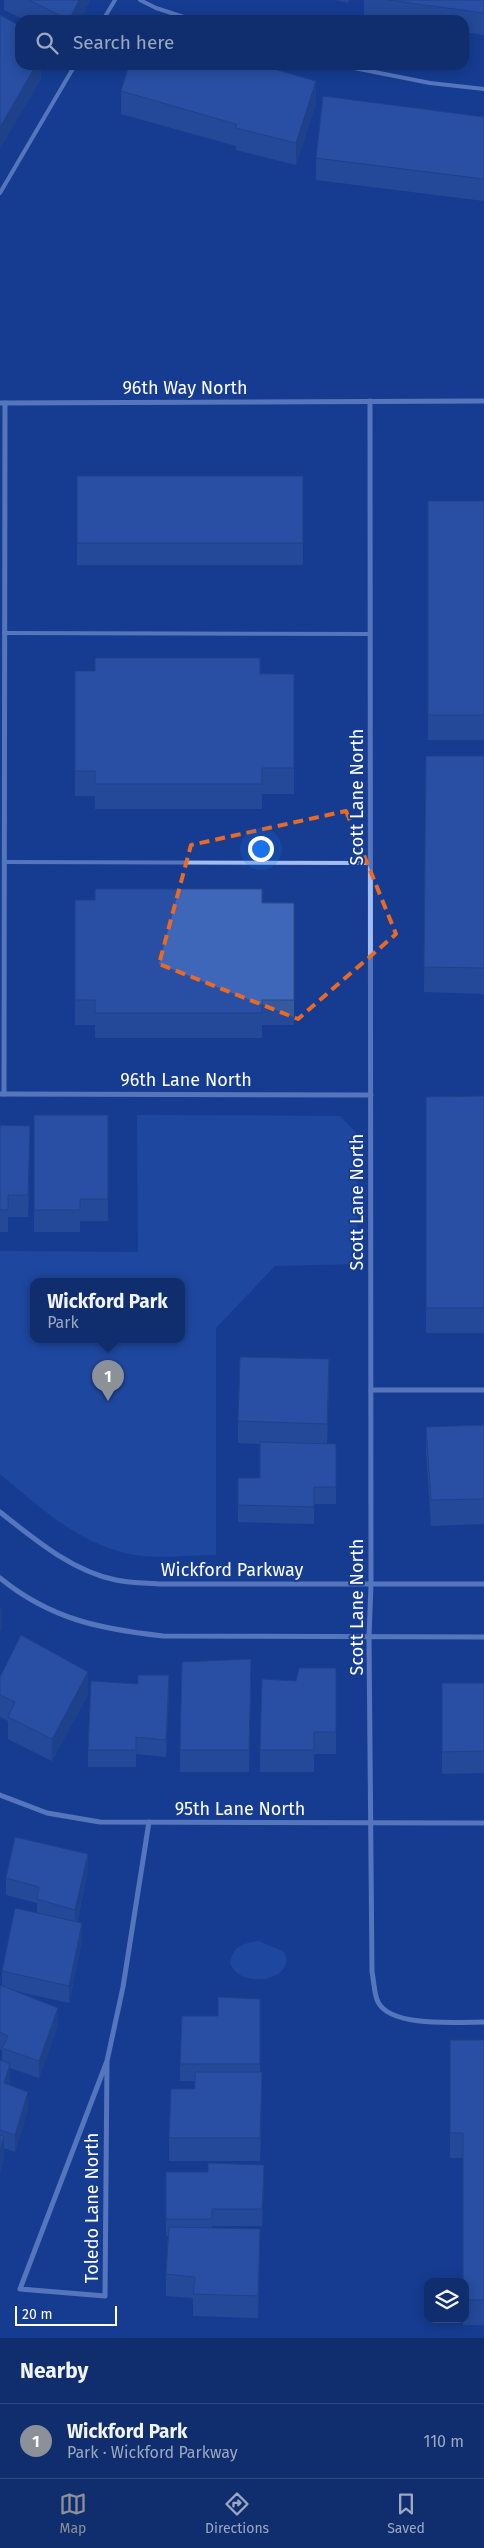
<!DOCTYPE html>
<meta charset="utf-8">
<style>
:root{--surface:#102e6d;--page:#193672;--text:#f1f3f6;--muted:#9ca8c2;--line:#304a80;--accent:#8c9099}
body{margin:0;font-family:"Fira Sans",sans-serif;background:var(--page);color:var(--text)}
.controls{position:absolute;right:15px;bottom:15px;display:grid;overflow:hidden;border-radius:10px;box-shadow:0 2px 12px #0003}
.controls button{width:45px;height:45px;display:grid;place-items:center;padding:0;border:0;border-bottom:1px solid var(--line);background:var(--surface);color:var(--text);font:25px sans-serif}
.scale{position:absolute;left:15px;bottom:12px;width:102px;box-sizing:border-box;padding-left:5px;border:2px solid #fff;border-top:0;font-size:14px;line-height:18px;white-space:nowrap;color:#fff;-webkit-text-stroke:4px #163d91;paint-order:stroke}
.you{position:absolute;left:260px;top:848px;width:18px;height:18px;margin:-12px;border:4px solid #fff;border-radius:50%;background:#1a73e8;box-shadow:0 0 0 8px #1a73e833}
.badge{display:grid;place-items:center;width:32px;height:32px;border-radius:50%;background:var(--accent);color:#fff;font-size:16px;font-weight:700}
.pin{position:absolute;translate:-50% -41px;filter:drop-shadow(0 1px 2px #0008)}
.pin::after{content:'';position:absolute;top:26px;width:18px;height:15px;background:inherit;clip-path:polygon(0 0,100% 0,50% 100%)}
.popup{position:absolute;left:30px;top:1278px;width:155px;height:65px;box-sizing:border-box;display:grid;place-content:center;border-radius:10px;background:var(--surface);filter:drop-shadow(0 1px 4px #0005);font-size:16px;white-space:nowrap;color:var(--muted)}
.popup b{font-size:19px;color:var(--text)}
.popup::after{content:'';position:absolute;left:50%;top:100%;margin-left:-10px;border:10px solid transparent;border-top-color:var(--surface)}
.list{margin:0;padding:0;list-style:none}
h2{display:flex;justify-content:space-between;align-items:center;height:65px;margin:0;padding:0 20px;font-size:21px}
h2 small{font-size:16px;font-weight:400;color:var(--muted)}
.list li{display:grid;grid-template-columns:32px 1fr auto;gap:15px;align-items:center;box-sizing:border-box;height:75px;padding:0 20px;border-top:1px solid var(--line)}
.list b{display:block;font-size:19px;white-space:nowrap}
.list p{margin:0;font-size:16px;white-space:nowrap;color:var(--muted)}
.list em{font-size:16px;font-style:normal;color:var(--muted)}
.icon{flex:none;width:28px;height:28px;fill:none;stroke:currentColor;stroke-width:2;stroke-linecap:round;stroke-linejoin:round}
.map{position:relative;flex:none;width:484px;height:2338px;overflow:hidden}
.search{position:absolute;background:var(--surface);box-shadow:0 2px 12px #0003;left:15px;right:15px;top:15px;height:55px;display:flex;align-items:center;gap:12px;box-sizing:border-box;padding:0 18px;border-radius:15px;color:var(--muted);font-size:19px}
.sheet{height:140px;background:var(--surface)}
nav{display:flex;justify-content:space-around;align-items:center;box-sizing:border-box;height:70px;border-top:1px solid var(--line);background:var(--surface);font-size:14px;color:var(--muted)}
nav a{display:grid;justify-items:center;gap:2px}
nav .on{color:var(--accent)}
.map>svg:first-child{display:block}
.green{fill:#2856af;fill-rule:evenodd}
.lines{fill:none;stroke-linecap:round;stroke-linejoin:round}
.service{stroke:#a3bdf0;stroke-width:4}
.minor{stroke:#a3bdf0;stroke-width:5}
.wall{fill:#35599f}
.shaded-wall{fill:#2b4882}
.building{fill:#3e67b9;stroke:#2b4882}
.marked{fill:none;stroke:#ea6a24;stroke-width:4;stroke-dasharray:10 6;stroke-linejoin:round}
.labels{text-anchor:middle;stroke-width:4;stroke-linejoin:round;paint-order:stroke}
.street-label{font-size:18px;fill:#fff;stroke:#163d91}
</style>
<div class="map">
<svg width="484" height="2338" viewBox="0 0 484 2338">
<rect width="100%" height="100%" fill="#163d91"/>
<g class="green">
<path d="M137 1115 340 1116 357 1134V1264L275 1266 216 1328V1555C192 1555 167 1558 143 1556 86 1550 43 1510 0 1474V1251L138 1252ZM34 1282H182V1340H34Z"/>
<path d="M259 1941 284 1952C298 1980 240 1991 230 1963 233 1946 243 1943 259 1941Z"/>
</g>
<g class="lines">
<g class="service">
<polyline points="140,0 156,8 193,20"/>
<polyline points="103,20 115,0"/>
<polyline points="339,65 430,83 484,89"/>
<polyline points="0,193 75,65"/>
<polyline points="4,633 370,634"/>
<polyline points="4,862 371,863"/>
</g>
<g class="minor">
<path d="M370 401 371 1584 369 1637 372 1972C374 1981 374 1994 378 2002 391 2028 459 2022 484 2022"/>
<polyline points="0,403 484,401"/>
<polyline points="0,1094 371,1095"/>
<polyline points="4,1094 5,403"/>
<polyline points="371,1390 484,1390"/>
<path d="M0 1512C34 1539 72 1571 116 1580 130 1583 145 1583 159 1584H484"/>
<path d="M0 1578C50 1619 100 1629 163 1636L484 1637"/>
<polyline points="0,1795 47,1813 100,1822 484,1823"/>
<polyline points="107,2061 20,2289 105,2296 107,2061 123,1987 149,1822"/>
</g>
</g>
<g class="wall">
<polygon points="4,0 90,0 80,20 25,20 4,10"/>
<polygon points="335,0 349,0 348,3"/>
<polygon points="364,0 484,0 484,35 464,32 464,20 373,20 364,19"/>
<polygon points="121,91 316,103 296,165 236,150 236,146 121,114"/>
<polygon points="484,117 484,201 316,180 316,158"/>
<rect x="77" y="476" width="226" height="89"/>
<rect x="428" y="501" width="56" height="239"/>
<polygon points="75,671 294,674 294,794 262,794 262,809 95,809 95,796 75,796"/>
<polygon points="426,756 484,756 484,994 424,992"/>
<polygon points="75,900 294,903 294,1025 262,1025 262,1038 95,1038 95,1025 75,1025"/>
<polygon points="484,1096 484,1333 426,1333 426,1097"/>
<polygon points="34,1115 108,1115 108,1221 80,1221 80,1232 34,1232"/>
<polygon points="0,1125 30,1148 28,1217 8,1217 8,1232 0,1232"/>
<polygon points="329,1381 327,1444 336,1444 336,1504 314,1504 314,1524 238,1522 238,1478 260,1478 260,1444 238,1443 238,1421"/>
<polygon points="484,1425 484,1524 431,1526 426,1452 426,1427"/>
<polygon points="336,1668 336,1754 314,1754 314,1772 260,1772 260,1750 296,1681"/>
<polygon points="0,1677 88,1694 52,1761 8,1739 8,1721 0,1717"/>
<polygon points="251,1681 249,1772 180,1772 180,1750"/>
<polygon points="442,1683 484,1683 484,1773 442,1774"/>
<polygon points="138,1684 169,1692 166,1757 136,1754 136,1767 88,1767 88,1750"/>
<polygon points="88,1871 77,1922 82,1940 69,2003 11,1990 58,2025 39,2078 10,2068 10,2081 9,2085 28,2109 15,2152 4,2148 4,2158 0,2173 0,2060 2,2061 2,2050 0,2049 0,1985 2,1986 2,1971 37,1913 37,1903 6,1895 6,1878"/>
<polygon points="260,1999 260,2072 262,2094 260,2161 169,2161 169,2138 195,2089 195,2081 180,2081 180,2064 218,2016"/>
<polygon points="450,2040 484,2040 484,2325 463,2325 463,2319 465,2319 463,2158 450,2158"/>
<polygon points="166,2172 264,2182 262,2226 212,2226 212,2228 260,2251 258,2318 193,2316 193,2298 166,2296 166,2274 168,2236 166,2236"/>
</g>
<g class="shaded-wall">
<polygon points="79,0 90,0 80,20 69,20"/>
<polygon points="36,65 41,65 41,79 0,149 0,127"/>
<polygon points="316,81 316,103 296,165 296,143"/>
<polygon points="30,1126 30,1148 28,1217 28,1195"/>
<polygon points="329,1359 329,1381 327,1446 327,1424"/>
<polygon points="2,1607 2,1629 0,1632 0,1610"/>
<polygon points="251,1659 251,1681 249,1772 249,1750"/>
<polygon points="88,1672 88,1694 52,1761 52,1739"/>
<polygon points="169,1675 169,1692 166,1757 166,1740"/>
<polygon points="88,1854 88,1871 75,1927 75,1910"/>
<polygon points="82,1923 82,1940 69,2003 69,1986"/>
<polygon points="58,2008 58,2025 39,2078 39,2061"/>
<polygon points="10,2064 10,2081 4,2100 4,2083"/>
<polygon points="262,2072 262,2094 260,2161 260,2138"/>
<polygon points="28,2092 28,2109 15,2152 15,2135"/>
<polygon points="4,2136 4,2158 0,2173 0,2151"/>
<polygon points="264,2165 264,2182 262,2226 262,2209"/>
<polygon points="260,2229 260,2251 258,2318 258,2296"/>
</g>
<g class="building">
<polygon points="29,0 79,0 69,20"/>
<polygon points="388,0 484,0 484,13"/>
<polygon points="0,15 20,26 20,65 36,65 0,127"/>
<polygon points="129,65 260,65 316,81 296,143 236,128 236,124 121,91"/>
<polygon points="323,96 484,117 484,179 316,158"/>
<rect x="77" y="476" width="226" height="67"/>
<rect x="428" y="501" width="56" height="214"/>
<polygon points="95,658 260,658 260,674 294,674 294,768 262,768 262,784 95,784 95,771 75,771 75,671 95,671"/>
<polygon points="426,756 484,756 484,968 424,967"/>
<polygon points="95,889 262,889 262,903 294,903 294,1000 262,1000 262,1013 95,1013 95,1000 75,1000 75,900 95,900"/>
<polygon points="484,1096 484,1308 426,1308 426,1097"/>
<polygon points="34,1115 108,1115 108,1199 80,1199 80,1210 34,1210"/>
<polygon points="0,1125 30,1126 28,1195 8,1195 8,1210 0,1210"/>
<polygon points="240,1357 329,1359 327,1424 238,1421"/>
<polygon points="484,1425 484,1499 431,1500 426,1427"/>
<polygon points="260,1442 336,1444 336,1487 314,1487 314,1507 238,1505 238,1478 260,1478"/>
<polygon points="21,1635 88,1672 52,1739 8,1717 15,1702 0,1695 0,1677"/>
<polygon points="251,1659 249,1750 180,1750 182,1662"/>
<polygon points="299,1668 336,1668 336,1732 314,1732 314,1750 260,1750 262,1679 296,1681"/>
<polygon points="138,1675 169,1675 166,1740 136,1737 136,1750 88,1750 91,1681 138,1684"/>
<polygon points="442,1683 484,1683 484,1751 442,1752"/>
<polygon points="15,1837 88,1854 75,1910 37,1899 39,1887 6,1878"/>
<polygon points="15,1908 82,1923 69,1986 2,1971"/>
<polygon points="0,1985 58,2008 39,2061 2,2048 8,2036 0,2032"/>
<polygon points="218,1997 260,1999 260,2064 180,2064 182,2016 218,2016"/>
<polygon points="450,2040 484,2040 484,2300 465,2300 465,2282 463,2282 463,2133 450,2133"/>
<polygon points="0,2060 10,2064 4,2083 28,2092 15,2135 0,2130"/>
<polygon points="195,2072 262,2072 260,2138 169,2138 171,2089 195,2089"/>
<polygon points="0,2135 4,2136 0,2151"/>
<polygon points="208,2163 264,2165 262,2209 212,2209 212,2219 166,2219 166,2172 208,2172"/>
<polygon points="169,2227 260,2229 258,2296 193,2294 195,2277 166,2274"/>
</g>
<path d="M0 0H484V2338H0ZM346 811 396 934 298 1019 159 964 191 845Z" fill="#163d91" fill-opacity=".55" fill-rule="evenodd"/>
<path class="marked" d="M346 811 396 934 298 1019 159 964 191 845Z"/>
<g class="labels">
<g class="street-label">
<text x="185" y="394">96th Way North</text>
<text transform="translate(357 797) rotate(-90)" y="6">Scott Lane North</text>
<text x="186" y="1086">96th Lane North</text>
<text transform="translate(357 1202) rotate(-90)" y="6">Scott Lane North</text>
<text x="232" y="1576">Wickford Parkway</text>
<text transform="translate(357 1607) rotate(-90)" y="6">Scott Lane North</text>
<text x="240" y="1815">95th Lane North</text>
<text transform="translate(92 2208) rotate(-90)" y="6">Toledo Lane North</text>
</g>
</g>
</svg>
<div class="controls">
<button><svg class="icon" aria-label="layers" viewBox="0 0 24 24"><path d="M12 4l9 5-9 5-9-5zM3 14l9 5 9-5"/></svg></button>
</div>
<div class="scale">20 m</div>
<div class="you"></div>
<div class="pin badge" style="left:108px;top:1401px">1</div>
<div class="popup"><b>Wickford Park</b>Park</div>
<div class="search"><svg class="icon" aria-label="search" viewBox="0 0 24 24"><circle cx="10" cy="10" r="6"/><path d="M15 15l6 6"/></svg>Search here</div>
</div>
<section class="sheet">
<h2>Nearby<small></small></h2>
<ul class="list">
<li><span class="badge">1</span><div><b>Wickford Park</b><p>Park · Wickford Parkway</p></div><em>110 m</em></li>
</ul>
</section>
<nav>
<a class="on"><svg class="icon" aria-label="map" viewBox="0 0 24 24"><path d="M3 6l6-2 6 2 6-2v14l-6 2-6-2-6 2zM9 4v14M15 6v14"/></svg>Map</a>
<a><svg class="icon" aria-label="directions" viewBox="0 0 24 24"><path d="M12 3l9 9-9 9-9-9zM9 14v-3h6M13 9l2 2-2 2"/></svg>Directions</a>
<a><svg class="icon" aria-label="saved" viewBox="0 0 24 24"><path d="M7 4h10v16l-5-4-5 4z"/></svg>Saved</a>
</nav>
